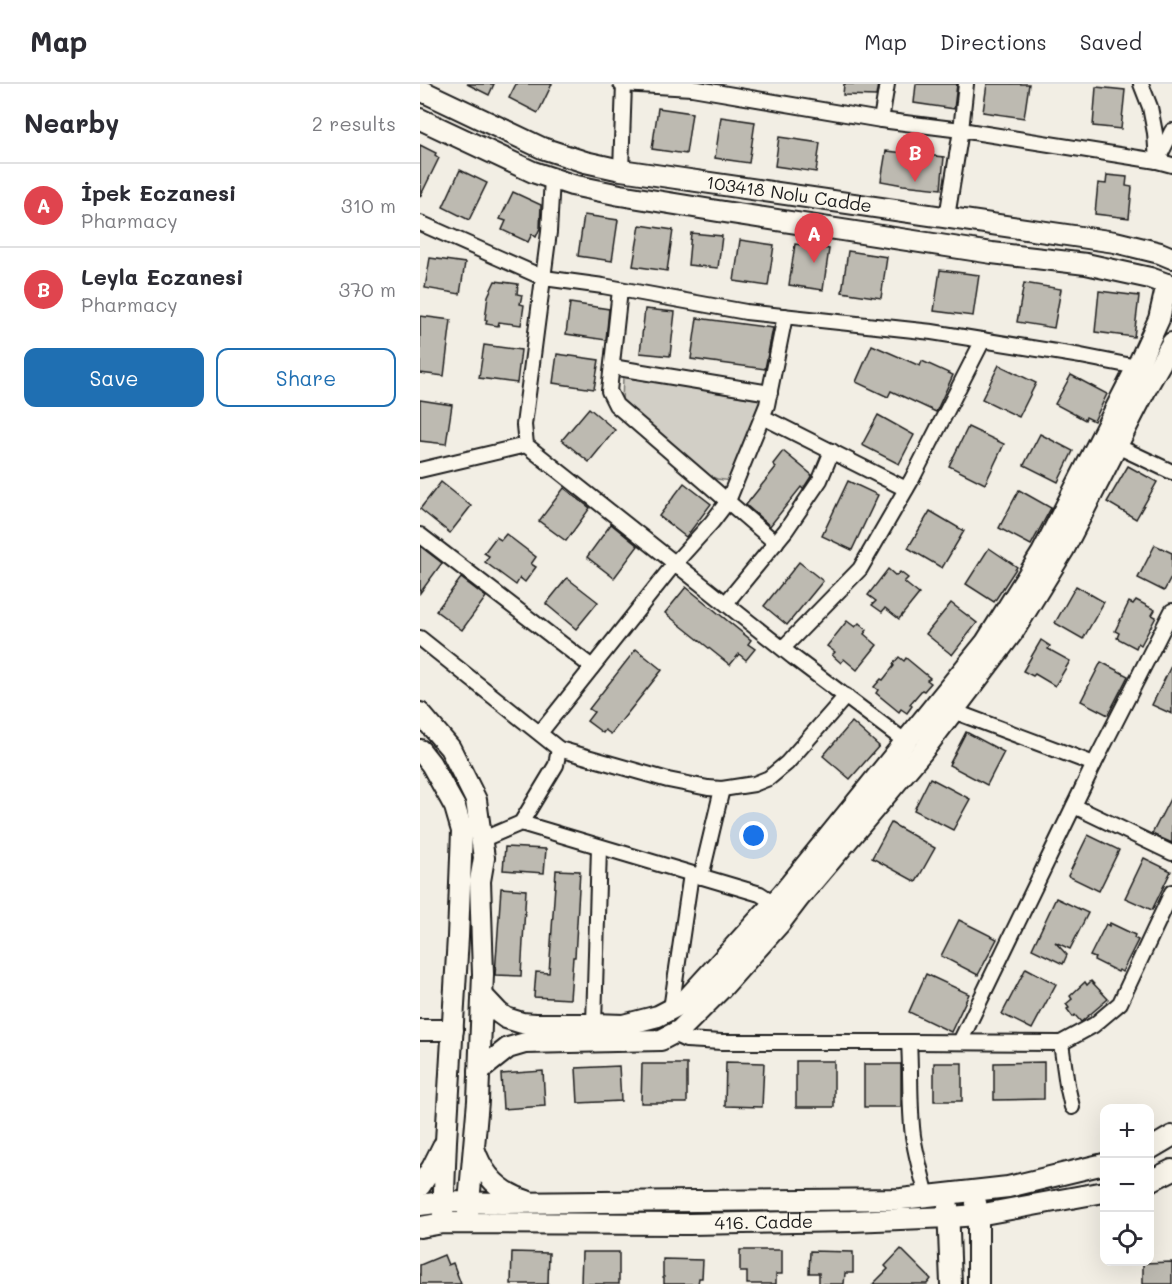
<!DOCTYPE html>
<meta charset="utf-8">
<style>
:root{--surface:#fff;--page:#f7f7f7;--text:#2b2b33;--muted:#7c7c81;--line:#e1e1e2;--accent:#1f6fb2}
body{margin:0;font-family:Mali,sans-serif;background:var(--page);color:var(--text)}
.controls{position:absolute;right:18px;bottom:18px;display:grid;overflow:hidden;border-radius:12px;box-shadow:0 6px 24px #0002}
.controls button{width:54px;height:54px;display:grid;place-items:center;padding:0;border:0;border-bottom:2px solid var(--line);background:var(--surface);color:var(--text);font:30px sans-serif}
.you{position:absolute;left:334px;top:752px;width:21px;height:21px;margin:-15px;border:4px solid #fff;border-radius:50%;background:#1a73e8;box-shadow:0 0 0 9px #1a73e833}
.badge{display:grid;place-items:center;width:39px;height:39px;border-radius:50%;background:var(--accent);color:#fff;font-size:20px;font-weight:700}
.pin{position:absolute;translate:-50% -50px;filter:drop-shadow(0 2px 3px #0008)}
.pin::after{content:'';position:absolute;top:32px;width:21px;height:18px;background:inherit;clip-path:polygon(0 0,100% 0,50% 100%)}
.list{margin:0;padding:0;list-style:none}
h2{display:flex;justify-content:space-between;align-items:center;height:78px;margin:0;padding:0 24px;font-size:26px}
h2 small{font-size:20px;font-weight:400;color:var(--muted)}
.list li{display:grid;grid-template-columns:39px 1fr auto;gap:18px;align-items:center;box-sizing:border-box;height:84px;padding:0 24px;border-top:2px solid var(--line)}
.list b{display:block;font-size:22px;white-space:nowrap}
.list p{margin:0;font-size:20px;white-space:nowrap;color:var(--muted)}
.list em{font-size:20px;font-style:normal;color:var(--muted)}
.actions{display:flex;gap:12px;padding:18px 24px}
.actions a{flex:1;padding:14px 0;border:2px solid var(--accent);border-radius:12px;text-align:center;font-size:21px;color:var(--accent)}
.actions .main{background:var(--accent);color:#fff}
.icon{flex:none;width:33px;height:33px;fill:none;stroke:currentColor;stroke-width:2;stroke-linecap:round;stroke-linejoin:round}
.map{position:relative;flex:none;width:752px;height:1200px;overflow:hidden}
header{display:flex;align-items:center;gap:36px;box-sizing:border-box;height:84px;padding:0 30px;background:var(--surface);border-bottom:2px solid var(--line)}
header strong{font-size:28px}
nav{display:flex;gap:33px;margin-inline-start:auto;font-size:21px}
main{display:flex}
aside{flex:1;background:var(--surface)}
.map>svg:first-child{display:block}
.green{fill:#d2cfc6;stroke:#777671;stroke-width:1.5}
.building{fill:#bdbab1;stroke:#1c1c1c;stroke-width:1.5}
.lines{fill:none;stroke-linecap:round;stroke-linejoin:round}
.street-casing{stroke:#1c1c1c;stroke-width:18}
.secondary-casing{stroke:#1c1c1c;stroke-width:24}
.street{stroke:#fbf7ec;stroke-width:14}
.secondary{stroke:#fbf7ec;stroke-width:20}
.labels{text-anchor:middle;stroke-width:5;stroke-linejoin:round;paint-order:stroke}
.street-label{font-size:18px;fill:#1c1c1c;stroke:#fbf7ec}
</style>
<header>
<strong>Map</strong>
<nav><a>Map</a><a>Directions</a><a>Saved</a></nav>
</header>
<main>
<aside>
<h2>Nearby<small>2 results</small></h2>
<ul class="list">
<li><span class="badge" style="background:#e0444e">A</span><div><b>İpek Eczanesi</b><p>Pharmacy</p></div><em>310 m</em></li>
<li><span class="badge" style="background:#e0444e">B</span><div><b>Leyla Eczanesi</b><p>Pharmacy</p></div><em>370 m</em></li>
</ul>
<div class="actions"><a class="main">Save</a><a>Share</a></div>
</aside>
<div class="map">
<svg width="752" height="1200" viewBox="0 0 752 1200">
<rect width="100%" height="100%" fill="#f2eee4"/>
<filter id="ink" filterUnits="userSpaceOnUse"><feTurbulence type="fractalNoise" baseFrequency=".0167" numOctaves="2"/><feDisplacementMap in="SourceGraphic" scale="12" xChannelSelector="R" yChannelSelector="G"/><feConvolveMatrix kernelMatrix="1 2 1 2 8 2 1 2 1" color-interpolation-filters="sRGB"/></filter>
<g filter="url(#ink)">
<polygon class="green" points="203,292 341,316 311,397 297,395 285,390 202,319"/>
<g class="building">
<polygon points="47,0 74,0 69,11"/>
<polygon points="96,0 132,0 118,29 89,14"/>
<polygon points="424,0 458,0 456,12 423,11"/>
<polygon points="496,0 537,0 534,25 494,19"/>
<polygon points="567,0 609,0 604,34 563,28"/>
<polygon points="676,3 705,6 701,45 673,42"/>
<polygon points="238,24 272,29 266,70 232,65"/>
<polygon points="301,33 335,38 329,79 295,74"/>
<polygon points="359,53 400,59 396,88 355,82"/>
<polygon points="0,61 16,69 15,71 19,74 0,113"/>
<polygon points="466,67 524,73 521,105 483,101 461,97"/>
<polygon points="40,86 67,99 49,136 23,123"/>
<polygon points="687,91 707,93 706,102 712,103 709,134 675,130 678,99 686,100"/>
<polygon points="93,108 121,121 120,144 116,153 112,150 108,158 82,146 86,137 80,135"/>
<polygon points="164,131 198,136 192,177 158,172"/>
<polygon points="220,141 253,146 247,187 213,182"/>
<polygon points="271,149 302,152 298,184 268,181"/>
<polygon points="320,156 354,161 348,202 314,197"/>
<polygon points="375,160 409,165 403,206 369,201"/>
<polygon points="428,167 467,173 461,214 422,208"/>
<polygon points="10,174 45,179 40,210 5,204"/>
<polygon points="520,186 559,191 553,232 514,227"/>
<polygon points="75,197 98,200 97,210 102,211 100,220 104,221 101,241 79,238 78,242 66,240 67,236 65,236 68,212"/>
<polygon points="604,199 641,205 634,244 597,238"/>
<polygon points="679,207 719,212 714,253 675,248"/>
<polygon points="150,219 189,225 186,256 146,250"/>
<polygon points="225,225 255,228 250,272 220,269"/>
<polygon points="0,232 31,236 24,292 0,289"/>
<polygon points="277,234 353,244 345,285 271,275"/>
<polygon points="64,261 101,266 97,299 59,294"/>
<polygon points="452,261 500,282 502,277 533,291 516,328 471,307 468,313 436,298"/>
<polygon points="137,270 179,276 174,305 133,299"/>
<polygon points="579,281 616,299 599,333 562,315"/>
<polygon points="651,291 687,310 674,337 666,333 665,336 635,320"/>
<polygon points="0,316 32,321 26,360 0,357"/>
<polygon points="169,324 195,346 169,378 142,356"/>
<polygon points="458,331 494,351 479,380 442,361"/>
<polygon points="548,343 584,360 565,400 529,382"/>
<polygon points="620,350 653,367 638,398 604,381"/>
<polygon points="363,367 392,391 383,405 381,403 350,442 326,421 356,383 353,380"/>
<polygon points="708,382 737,398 716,435 687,418"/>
<polygon points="428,397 458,411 432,466 402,452"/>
<polygon points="21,398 51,422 30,449 0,425"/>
<polygon points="264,399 291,420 266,453 239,432"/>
<polygon points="144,404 170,424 146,457 119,437"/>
<polygon points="599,406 631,424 611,461 579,444"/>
<polygon points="510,427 544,447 522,484 488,464"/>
<polygon points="191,440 218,462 194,494 167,473"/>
<polygon points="86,450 116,473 111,480 116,483 105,498 100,494 96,501 65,478 69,472 64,469 76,453 81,456"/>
<polygon points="735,461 752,469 752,492 744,507 718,494"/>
<polygon points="0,462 22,479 0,509"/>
<polygon points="569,464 597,483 574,518 546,500"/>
<polygon points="379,478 403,497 367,541 344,522"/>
<polygon points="468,485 476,492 480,488 488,494 484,498 499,510 479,535 465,524 462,528 452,521 456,517 448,511"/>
<polygon points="41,494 66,513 42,546 16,527"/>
<polygon points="147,494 178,518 156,545 126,520"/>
<polygon points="656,502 684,518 663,555 635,539"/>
<polygon points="266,503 331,556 328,560 335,565 326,576 319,570 310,581 245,529"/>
<polygon points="716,516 735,526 732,531 736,533 721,561 718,559 716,564 697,554 699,549 695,547 709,518 713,520"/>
<polygon points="531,519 557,539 532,571 506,550"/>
<polygon points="427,537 435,543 439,539 447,546 444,550 457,561 437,586 424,575 421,579 412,571 415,568 407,562"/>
<polygon points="621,556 630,562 628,565 650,577 635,602 615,590 613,592 603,587"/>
<polygon points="216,565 242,586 191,650 185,646 183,649 167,637 174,628 169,625"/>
<polygon points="479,573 484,577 486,574 510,594 507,596 511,599 504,607 502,606 490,620 492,622 487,629 481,625 479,628 456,609 458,606 454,603 461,595 463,596 474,582 473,580"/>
<polygon points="681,578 708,592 688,631 661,617"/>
<polygon points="752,580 752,630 732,621"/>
<polygon points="432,638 459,662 430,695 403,672"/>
<polygon points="546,648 584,668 567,701 529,681"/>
<polygon points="510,694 550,715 533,746 494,726"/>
<polygon points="752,711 752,759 732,750"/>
<polygon points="471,739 515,764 496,798 452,774"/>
<polygon points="668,751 699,766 679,807 648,792"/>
<polygon points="85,763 126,765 124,789 83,786"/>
<polygon points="724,774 751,787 732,826 705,814"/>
<polygon points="136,786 160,787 155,873 153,873 150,915 114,913 116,888 129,889"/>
<polygon points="81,804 106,806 101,892 75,891"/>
<polygon points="636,814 668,829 650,865 635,858 647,871 643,880 612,865"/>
<polygon points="539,836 577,855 558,891 521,872"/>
<polygon points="690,839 715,851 714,854 718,856 702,888 699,886 698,888 674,876 675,874 670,872 686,840 689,842"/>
<polygon points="606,884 636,900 612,945 582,930"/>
<polygon points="506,890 549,910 531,948 489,928"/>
<polygon points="671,897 688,915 661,938 655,931 653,933 647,925 649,924 646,920 652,915 650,912 665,898 667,901"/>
<rect x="376" y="977" width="38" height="46"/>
<polygon points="306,978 344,979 342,1023 305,1022"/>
<polygon points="624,978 624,1015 574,1016 574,979"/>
<rect x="514" y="979" width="28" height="38"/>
<polygon points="222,980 267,980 267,1019 221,1019"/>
<rect x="444" y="980" width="37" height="43"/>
<polygon points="199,982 201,1017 158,1019 156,984"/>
<polygon points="123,987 125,1022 83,1025 81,990"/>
<polygon points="481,1165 511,1195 507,1200 453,1200 468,1185 465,1182"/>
<polygon points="320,1166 362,1166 362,1190 356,1190 356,1200 327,1200 327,1188 320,1188"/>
<polygon points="390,1167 433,1168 433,1189 425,1189 424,1200 399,1200 399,1189 389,1189"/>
<polygon points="92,1168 129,1169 128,1200 91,1200"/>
<polygon points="162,1168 199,1168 199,1200 161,1200"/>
<polygon points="24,1171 28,1181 33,1179 41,1200 0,1200 0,1181"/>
<polygon points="243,1175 283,1176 282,1194 279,1194 278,1200 244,1200 244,1193 243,1193"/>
<polygon points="752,1178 752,1200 723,1200 723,1179"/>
</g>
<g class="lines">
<defs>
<g id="street">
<polyline points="201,0 272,4 461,36 541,46 737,77 752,81"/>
<polyline points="721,0 730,23 735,49 737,77"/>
<polyline points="461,36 467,0"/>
<polyline points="738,75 752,47"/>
<polyline points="201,86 204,0"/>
<polyline points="132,94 129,148 104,341 106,361 373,573 486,658"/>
<polyline points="527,133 541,46 546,0"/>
<polyline points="0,139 124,194 183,202 326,228 512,248 661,272 717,283"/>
<polyline points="200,206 189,307 196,321 356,459"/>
<polyline points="192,283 350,309"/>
<polyline points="343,333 486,405"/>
<polyline points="697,362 752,388"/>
<polyline points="0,386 106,361"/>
<polyline points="0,451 172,583"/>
<polyline points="306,519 366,446 400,396 412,367"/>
<polyline points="0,554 139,665 248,696 288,704 302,705 334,700 349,694 367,679 426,612"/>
<polyline points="363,564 440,485 492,395 563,256"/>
<polyline points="533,627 674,680"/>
<polyline points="120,649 255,479 292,438 308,417 347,321 365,232"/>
<polyline points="654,722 752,769"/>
<polyline points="101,739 340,810 354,819"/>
<polyline points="61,756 101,739 136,681 139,665"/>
<polyline points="281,793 302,705"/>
<polyline points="251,925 271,790"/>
<polyline points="174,940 179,763"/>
<polyline points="253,950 266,956 302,958 489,958 641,959 674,941 700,919 752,808"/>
<path d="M489 958C491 989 489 1021 493 1052 496 1072 502 1092 507 1112"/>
<polyline points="540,958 674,680 752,527"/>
<polyline points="641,959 647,1001 652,1023"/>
</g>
<g id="secondary">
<path id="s1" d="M0 6 122 64 165 78 201 86 695 158 740 169 752 174"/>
<polyline points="0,35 113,88 152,101 200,111 298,127 572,169 666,180 730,194 752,202"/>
<polyline points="0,629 30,664 56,716 64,774 60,797 63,890 58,1017 48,1130"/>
<polyline points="0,666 11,680 35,723 42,747 38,853 26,1057 23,1132"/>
<polyline points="63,912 79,929 86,934 102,939 115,940 174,940 203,941 238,932 263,919 363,809 566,558 622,469 717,283 739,235 747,200"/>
<polyline points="0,946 33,946"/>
<polyline points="59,987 88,964 105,959 241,956 260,946 301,905 360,839 379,814 503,667 593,548 644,465 728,301 752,259"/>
<path d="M54 1064C62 1090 80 1109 107 1117"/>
<polyline points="730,1065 752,1052"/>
<polyline points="730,1097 752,1086"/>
<polyline points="0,1102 12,1084 23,1062"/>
<polyline points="556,1119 558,1131 558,1200"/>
<polyline points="0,1121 23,1118 82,1119 481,1115 588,1103 684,1080"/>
<polyline points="528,1122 531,1200"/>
<path id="s2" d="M0 1143 23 1139 269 1140 431 1137 529 1133 558 1131 684 1108"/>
</g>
</defs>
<use href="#street" class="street-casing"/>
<use href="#secondary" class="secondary-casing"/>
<use href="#street" class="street"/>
<use href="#secondary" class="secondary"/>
</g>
</g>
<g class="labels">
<g class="street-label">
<text dy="6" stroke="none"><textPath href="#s1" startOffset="387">103418 Nolu Cadde</textPath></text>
<text dy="6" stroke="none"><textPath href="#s2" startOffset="344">416. Cadde</textPath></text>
</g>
</g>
</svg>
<div class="controls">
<button>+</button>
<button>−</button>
<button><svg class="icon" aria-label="locate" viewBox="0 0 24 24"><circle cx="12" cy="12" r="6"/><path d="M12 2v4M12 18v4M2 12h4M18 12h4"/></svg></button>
</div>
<div class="you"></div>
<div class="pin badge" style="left:394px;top:179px;background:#e0444e">A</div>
<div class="pin badge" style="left:495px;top:98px;background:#e0444e">B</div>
</div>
</main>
